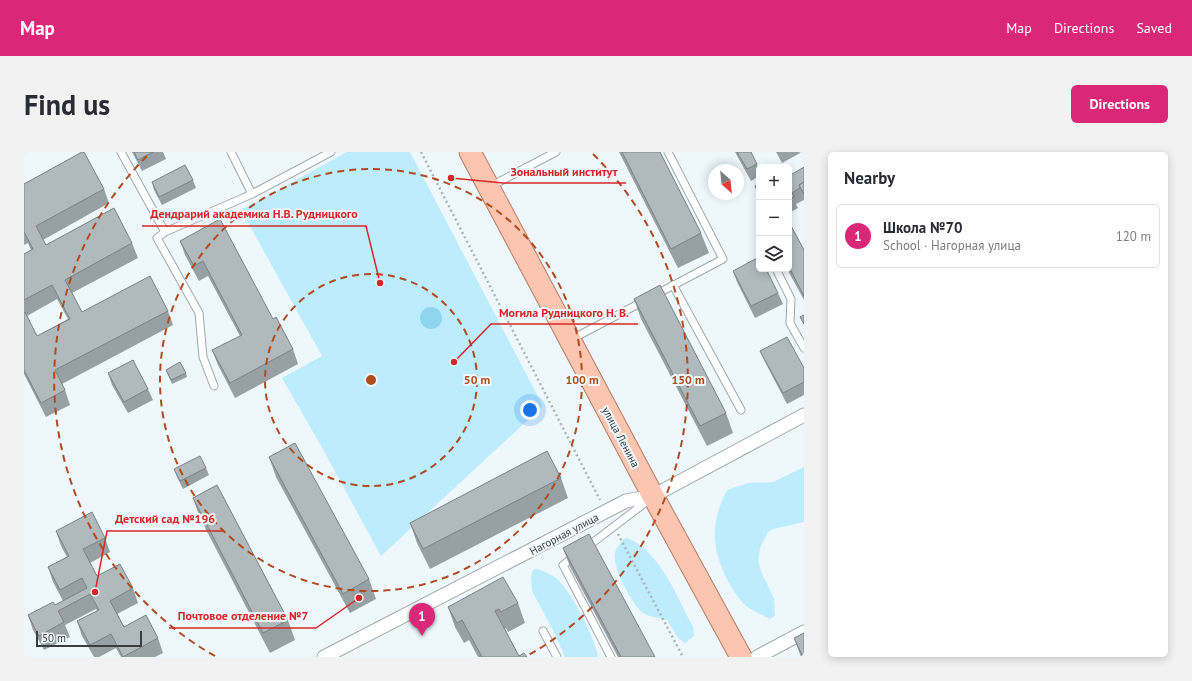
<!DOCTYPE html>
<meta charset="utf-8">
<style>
:root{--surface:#fff;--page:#f2f2f3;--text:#2b2b33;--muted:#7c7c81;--line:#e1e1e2;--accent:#db2777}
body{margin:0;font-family:"PT Sans",sans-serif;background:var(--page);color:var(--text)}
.controls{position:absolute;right:12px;top:12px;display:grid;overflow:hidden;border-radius:6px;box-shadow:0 2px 10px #0003}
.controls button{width:36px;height:36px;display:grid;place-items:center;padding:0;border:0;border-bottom:1px solid var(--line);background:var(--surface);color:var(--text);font:20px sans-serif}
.compass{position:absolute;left:684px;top:12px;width:36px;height:36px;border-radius:50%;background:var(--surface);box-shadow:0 2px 10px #0003;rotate:153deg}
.scale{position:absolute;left:12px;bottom:10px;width:106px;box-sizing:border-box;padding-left:4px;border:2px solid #3a3e3f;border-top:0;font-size:11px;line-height:14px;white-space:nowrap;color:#3a3e3f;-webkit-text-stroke:3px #eef8fc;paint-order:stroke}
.you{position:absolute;left:506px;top:258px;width:14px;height:14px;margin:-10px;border:3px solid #fff;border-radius:50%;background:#1a73e8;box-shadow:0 0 0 6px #1a73e833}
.badge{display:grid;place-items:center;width:26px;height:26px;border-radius:50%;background:var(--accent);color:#fff;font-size:13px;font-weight:700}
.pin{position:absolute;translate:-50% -33px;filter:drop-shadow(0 1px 2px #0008)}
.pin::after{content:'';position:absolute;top:21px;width:14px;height:12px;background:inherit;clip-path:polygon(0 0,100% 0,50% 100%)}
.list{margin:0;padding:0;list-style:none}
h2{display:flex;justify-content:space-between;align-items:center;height:52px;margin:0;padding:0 16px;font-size:17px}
h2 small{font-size:13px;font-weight:400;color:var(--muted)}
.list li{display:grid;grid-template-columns:26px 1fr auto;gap:12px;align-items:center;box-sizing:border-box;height:64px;margin:0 8px 8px;padding:0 8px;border:1px solid var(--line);border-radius:6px}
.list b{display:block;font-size:15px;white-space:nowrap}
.list p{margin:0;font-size:13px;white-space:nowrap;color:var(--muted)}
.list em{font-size:13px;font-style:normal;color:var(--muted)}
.icon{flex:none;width:22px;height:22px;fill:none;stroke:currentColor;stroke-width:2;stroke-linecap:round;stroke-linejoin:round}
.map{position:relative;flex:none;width:780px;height:505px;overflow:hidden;border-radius:6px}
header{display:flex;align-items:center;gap:24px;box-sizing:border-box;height:56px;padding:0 20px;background:var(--accent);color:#fff}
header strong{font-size:19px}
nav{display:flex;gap:22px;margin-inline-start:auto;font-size:14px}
.intro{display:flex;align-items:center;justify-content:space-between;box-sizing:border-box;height:96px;padding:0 24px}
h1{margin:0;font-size:28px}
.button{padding:10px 18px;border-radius:6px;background:var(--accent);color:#fff;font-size:14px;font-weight:700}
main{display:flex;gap:24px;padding:0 24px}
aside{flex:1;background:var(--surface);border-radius:6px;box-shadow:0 2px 10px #0003}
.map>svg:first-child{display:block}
.green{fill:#bcecfe}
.water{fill:#8fd5ee}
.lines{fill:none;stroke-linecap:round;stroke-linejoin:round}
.lane-casing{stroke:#9fa8ac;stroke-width:9}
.street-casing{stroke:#9fa8ac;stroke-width:15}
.primary-casing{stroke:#b77c65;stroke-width:23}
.path{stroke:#acb4b7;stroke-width:2.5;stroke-dasharray:2 3;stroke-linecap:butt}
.lane{stroke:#fff;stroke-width:7}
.street{stroke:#fff;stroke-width:13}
.primary{stroke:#fcc5af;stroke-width:21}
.wall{fill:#97a0a3;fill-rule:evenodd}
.building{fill:#b0babd;stroke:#7b8284}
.ring{fill:none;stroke:#b04b1d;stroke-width:2;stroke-dasharray:7 5}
.labels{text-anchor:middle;stroke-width:4;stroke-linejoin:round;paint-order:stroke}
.street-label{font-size:11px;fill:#3a3e3f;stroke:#eef8fc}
.centre{fill:#b04b1d;stroke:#eef8fc;stroke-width:2}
.ring-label{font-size:12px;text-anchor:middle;font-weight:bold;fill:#b04b1d;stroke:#eef8fc;stroke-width:4;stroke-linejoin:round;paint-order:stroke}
.leader{fill:none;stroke:#d62828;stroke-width:1.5}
.callout-dot{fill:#d62828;stroke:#eef8fc;stroke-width:1.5}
.callout-label{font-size:12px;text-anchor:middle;font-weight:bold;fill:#d62828;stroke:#eef8fc;stroke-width:4;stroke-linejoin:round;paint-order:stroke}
</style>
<header>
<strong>Map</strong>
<nav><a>Map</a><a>Directions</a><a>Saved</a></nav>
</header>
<div class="intro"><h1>Find us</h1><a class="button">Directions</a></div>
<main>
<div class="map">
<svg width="780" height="505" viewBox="0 0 780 505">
<rect width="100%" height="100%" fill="#eef8fc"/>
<g class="green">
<polygon points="323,0 386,0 519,254 357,404 296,292 258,226 298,204 217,58"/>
<path d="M780 315V370L749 377 744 380 736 396 734 408 737 419 750 447 751 464 746 467C739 463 731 460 725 456 715 449 710 439 704 429 687 396 686 372 703 338L724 331 749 330Z"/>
<path d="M604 386C637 401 653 445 669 475L670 484 661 491 654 486 643 468C636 466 625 465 619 461 608 453 588 415 591 401 592 396 597 391 599 387Z"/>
<path d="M512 417C518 418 526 422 532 426 547 438 571 486 574 505H541L529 478 508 439 507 424 509 418Z"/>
</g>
<circle class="water" cx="407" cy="166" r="11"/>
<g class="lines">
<defs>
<g id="lane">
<polyline points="97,0 141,80"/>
<polyline points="207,0 228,42 307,0"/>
<polyline points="467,34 532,0"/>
<polyline points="752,117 767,147 766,171 780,196"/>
<polyline points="649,133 717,258"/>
<polyline points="631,143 699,107 644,0"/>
<polyline points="548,187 620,149"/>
<polyline points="190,234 179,205 175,161 133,86 141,80 228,42"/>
<polyline points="563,395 626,347"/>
<polyline points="551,404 539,413 587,505"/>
<polyline points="519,479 533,505"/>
</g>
<g id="street">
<polyline points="300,505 602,349 629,344 780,263"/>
<polyline points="733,505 780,480"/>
</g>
<polyline id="primary" points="446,0 629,344 717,505"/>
</defs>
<use href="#lane" class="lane-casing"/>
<use href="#street" class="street-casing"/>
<use href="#primary" class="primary-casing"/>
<g class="path">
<polyline points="397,0 576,348"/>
<polyline points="594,382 659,505"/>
</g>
<use href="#lane" class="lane"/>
<use href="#street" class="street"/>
<use href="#primary" class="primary"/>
</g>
<g class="wall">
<polygon points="108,0 139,0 142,7 118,19"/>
<polygon points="595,0 636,0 677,81 685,101 654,116"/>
<polygon points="711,0 727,0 733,12 735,18 735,24 727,29"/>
<polygon points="752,0 778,0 758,11"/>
<polygon points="780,15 780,48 772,52 774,56 765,61 765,24"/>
<polygon points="169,28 172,36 138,53 130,38 128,30"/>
<path d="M0 32 80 37 85 51 19 88 22 93 108 91 114 106 48 141 58 160 144 159 149 173 38 232 41 238 46 253 22 265 0 222V102L7 98 4 91 0 93ZM33 147 44 167 13 184 3 164Z"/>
<polygon points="735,32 735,45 731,34"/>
<polygon points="765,70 780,98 780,148 763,117 765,117"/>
<polygon points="156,89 249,167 269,197 274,212 211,246 194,213 188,198 216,184 184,124 175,129 161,103"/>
<polygon points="709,119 754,141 759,152 731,166 713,130"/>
<polygon points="610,147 702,261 709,281 683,294 617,167"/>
<polygon points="736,199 780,216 780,243 763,252 741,210"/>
<polygon points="142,218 162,221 163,225 148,232"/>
<polygon points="84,221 124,237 129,248 104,261 88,233"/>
<polygon points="245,305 345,427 352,447 326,461 252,325"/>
<polygon points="182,316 185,323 159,337 153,325 150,317"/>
<polygon points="537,326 544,346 406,417 393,391 386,371"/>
<polygon points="169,346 264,468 271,488 246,501 176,366"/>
<polygon points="32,379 81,386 86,400 66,411 73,424 109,436 114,451 93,462 100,475 134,486 139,501 131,505 97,505 92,496 75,505 70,505 58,484 53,469 73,459 72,457 41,473 46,485 20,498 9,478 4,463 31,453 39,449 29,430 24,415 43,405 37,394"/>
<polygon points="539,396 631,505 594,505 546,415"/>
<polygon points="494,451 501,471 484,480 482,476 481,477 495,504 503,505 454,505 445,488 440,491 431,475 424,455"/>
<polygon points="770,486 780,505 777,505"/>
</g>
<g class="building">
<polygon points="58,0 60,0 80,37 12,74 22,93 90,56 108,91 41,128 58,160 126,124 144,159 31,218 41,238 17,251 0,218 0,161 1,160 13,184 46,167 28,133 0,148 0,102 9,97 0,80 0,32"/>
<polygon points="110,0 129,0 114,8"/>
<polygon points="598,0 636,0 677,81 647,97"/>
<polygon points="713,0 727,0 733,12 723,17"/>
<polygon points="161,13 169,28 135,45 128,30"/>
<polygon points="780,15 780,30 775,33 776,36 768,41 770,45 765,47 765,24"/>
<polygon points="780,30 780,42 775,33"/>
<polygon points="735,32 735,42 731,34"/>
<polygon points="196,67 249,167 252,165 269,197 206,231 188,198 218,183 179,109 170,114 156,89"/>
<polygon points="765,70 780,98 780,144 765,115"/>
<polygon points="735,105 735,117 742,117 754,141 727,154 709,119"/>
<polygon points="636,133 702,261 676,274 610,147"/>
<polygon points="780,163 780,172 776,165"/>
<polygon points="763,185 780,216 780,230 759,241 736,199"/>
<polygon points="109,208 124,237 100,250 84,221"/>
<polygon points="156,210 162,221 147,228 142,218"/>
<polygon points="271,291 345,427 319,442 245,305"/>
<polygon points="523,299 537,326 399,397 386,371"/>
<polygon points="176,304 182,316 156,329 150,317"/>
<polygon points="193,333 264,468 239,481 169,346"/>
<polygon points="68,360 81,386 59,397 73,424 96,412 109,436 86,449 100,475 122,463 134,486 99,505 87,482 66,493 53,469 75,458 66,442 34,459 40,470 15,484 4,463 29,450 31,453 63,436 58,426 36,438 24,415 45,404 32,379"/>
<polygon points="565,382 631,505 597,505 539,396"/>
<polygon points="479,425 494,451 477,460 475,457 471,459 495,504 500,501 503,505 458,505 438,468 433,471 424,455"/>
<polygon points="780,481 780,505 779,505 770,486"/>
</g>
<g class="ring">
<circle cx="347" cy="228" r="106"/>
<circle cx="347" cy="228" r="211"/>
<path d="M191 504A317 317 0 0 1 125 2M569 2A317 317 0 0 1 503 504"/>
</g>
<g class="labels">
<g class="street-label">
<text transform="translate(597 285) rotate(62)" y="4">улица Ленина</text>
<text transform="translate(540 382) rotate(-28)" y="4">Нагорная улица</text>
</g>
</g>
<circle cx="347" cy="228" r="6" class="centre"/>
<g class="ring-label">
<text x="453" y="232">50 m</text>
<text x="558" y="232">100 m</text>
<text x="664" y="232">150 m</text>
</g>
<path class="leader" d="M427 26L479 31H602M356 131L342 74H118M430 210L467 172H614M71 440L83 379H199M335 446L292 476H145"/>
<g class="callout-dot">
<circle cx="427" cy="26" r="4"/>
<circle cx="356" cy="131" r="4"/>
<circle cx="430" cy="210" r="4"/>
<circle cx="71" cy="440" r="4"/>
<circle cx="335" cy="446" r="4"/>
</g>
<g class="callout-label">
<text x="540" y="24">Зональный институт</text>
<text x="230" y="66">Дендрарий академика Н.В. Рудницкого</text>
<text x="540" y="165">Могила Рудницкого Н. В.</text>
<text x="141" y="371">Детский сад №196</text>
<text x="219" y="468">Почтовое отделение №7</text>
</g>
</svg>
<div class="controls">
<button>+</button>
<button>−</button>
<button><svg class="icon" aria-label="layers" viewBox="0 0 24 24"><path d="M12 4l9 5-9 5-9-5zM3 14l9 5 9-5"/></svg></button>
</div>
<svg class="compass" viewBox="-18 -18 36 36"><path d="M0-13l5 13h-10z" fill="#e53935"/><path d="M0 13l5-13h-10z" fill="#7c7c81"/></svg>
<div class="scale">50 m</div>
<div class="you"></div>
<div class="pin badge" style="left:398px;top:484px">1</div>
</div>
<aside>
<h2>Nearby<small></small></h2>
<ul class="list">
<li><span class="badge">1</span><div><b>Школа №70</b><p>School · Нагорная улица</p></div><em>120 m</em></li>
</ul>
</aside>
</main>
